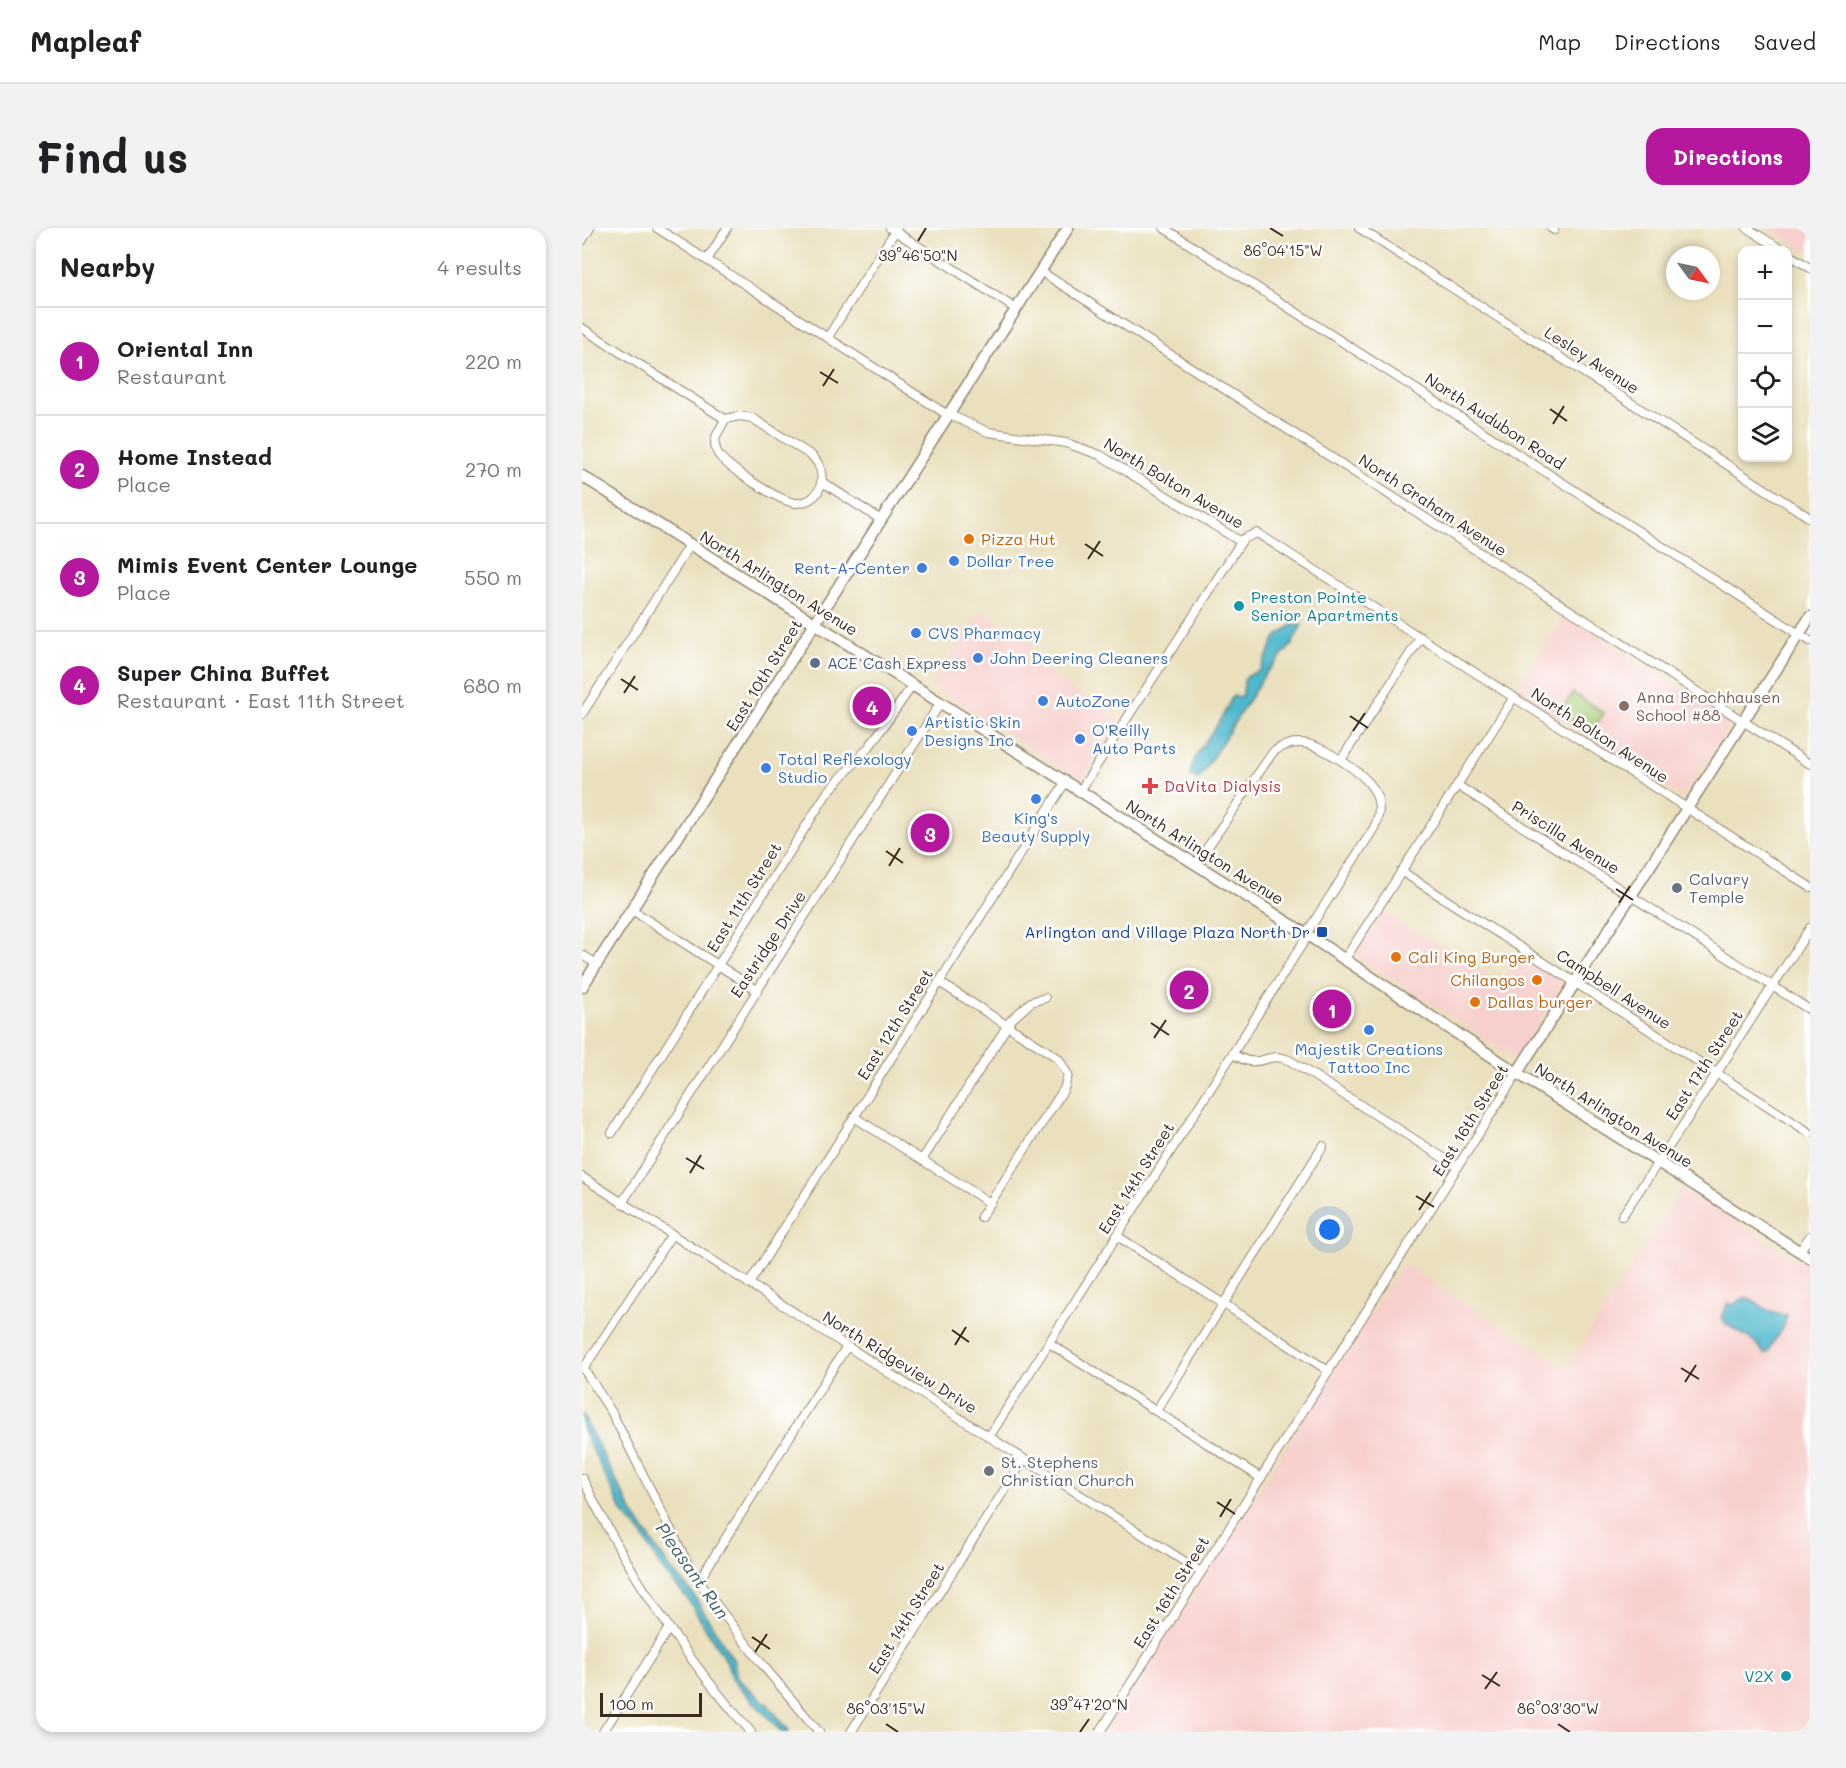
<!DOCTYPE html>
<meta charset="utf-8">
<style>
:root{--surface:#fff;--page:#f2f2f2;--text:#202124;--muted:#757577;--line:#e0e0e0;--accent:#b5179e}
body{margin:0;font-family:Mali,sans-serif;background:var(--page);color:var(--text)}
.controls{position:absolute;right:18px;top:18px;display:grid;overflow:hidden;border-radius:12px;box-shadow:0 3px 9px #0003}
.controls button{width:54px;height:54px;display:grid;place-items:center;padding:0;border:0;border-bottom:2px solid var(--line);background:var(--surface);color:var(--text);font:30px sans-serif}
.compass{position:absolute;left:1084px;top:18px;width:54px;height:54px;border-radius:50%;background:var(--surface);box-shadow:0 3px 9px #0003;rotate:123deg}
.scale{position:absolute;left:18px;bottom:15px;width:102px;box-sizing:border-box;padding-left:6px;border:3px solid #3b2a1e;border-top:0;font-size:16px;line-height:21px;white-space:nowrap;color:#3b2a1e;-webkit-text-stroke:4px #fff;paint-order:stroke}
.you{position:absolute;left:748px;top:1002px;width:21px;height:21px;margin:-15px;border:4px solid #fff;border-radius:50%;background:#1a73e8;box-shadow:0 0 0 9px #1a73e833}
.badge{display:grid;place-items:center;width:39px;height:39px;border-radius:50%;background:var(--accent);color:#fff;font-size:20px;font-weight:700}
.pin{position:absolute;translate:-50% -50%;border:3px solid #fff;box-shadow:0 2px 6px #0006}
.list{margin:0;padding:0;list-style:none}
h2{display:flex;justify-content:space-between;align-items:center;height:78px;margin:0;padding:0 24px;font-size:26px}
h2 small{font-size:20px;font-weight:400;color:var(--muted)}
.list li{display:grid;grid-template-columns:39px 1fr auto;gap:18px;align-items:center;box-sizing:border-box;height:108px;padding:0 24px;border-top:2px solid var(--line)}
.list b{display:block;font-size:22px;white-space:nowrap}
.list p{margin:0;font-size:20px;white-space:nowrap;color:var(--muted)}
.list em{font-size:20px;font-style:normal;color:var(--muted)}
.icon{flex:none;width:33px;height:33px;fill:none;stroke:currentColor;stroke-width:2;stroke-linecap:round;stroke-linejoin:round}
.map{position:relative;flex:none;width:1228px;height:1504px;overflow:hidden;border-radius:18px}
header{display:flex;align-items:center;gap:36px;box-sizing:border-box;height:84px;padding:0 30px;background:var(--surface);border-bottom:2px solid var(--line)}
header strong{font-size:28px}
nav{display:flex;gap:33px;margin-inline-start:auto;font-size:21px}
.intro{display:flex;align-items:center;justify-content:space-between;box-sizing:border-box;height:144px;padding:0 36px}
h1{margin:0;font-size:42px}
.button{padding:15px 27px;border-radius:18px;background:var(--accent);color:#fff;font-size:21px;font-weight:700}
main{display:flex;gap:36px;padding:0 36px}
aside{flex:1;background:var(--surface);border-radius:18px;box-shadow:0 3px 9px #0003}
.map>svg:first-child{display:block}
.built{fill:#f7d0cd}
.green{fill:#a9cf79;stroke:#727c4c;stroke-width:1.5}
.water{fill:#4eb7cc;stroke:#447075;stroke-width:1.5}
.lines{fill:none;stroke-linecap:round;stroke-linejoin:round}
.minor-casing{stroke:#92856e;stroke-width:10}
.major-casing{stroke:#92856e;stroke-width:13}
.minor{stroke:#fff;stroke-width:8}
.major{stroke:#fff;stroke-width:10}
.ticks{fill:none;stroke:#3b2a1e;stroke-width:2}
.food-dot{fill:#e8710a;stroke:#fff;stroke-width:2}
.shop-dot{fill:#3f7fe0;stroke:#fff;stroke-width:2}
.culture-dot{fill:#0f9aa8;stroke:#fff;stroke-width:2}
.service-dot{fill:#5c6f8a;stroke:#fff;stroke-width:2}
.education-dot{fill:#8d6e63;stroke:#fff;stroke-width:2}
.health-dot{fill:#e0444e;stroke:#fff;stroke-width:2}
.worship-dot{fill:#6b7280;stroke:#fff;stroke-width:2}
.transit-dot{fill:#1a4fb4;stroke:#fff;stroke-width:2}
.labels{text-anchor:middle;stroke-width:5;stroke-linejoin:round;paint-order:stroke}
.street-label{font-size:16px;fill:#3b2a1e;stroke:#fff}
.food-label{font-size:16px;fill:#c56008;stroke:#fff;text-anchor:start}
.shop-label{font-size:16px;fill:#366cbe;stroke:#fff;text-anchor:start}
.culture-label{font-size:16px;fill:#0d838f;stroke:#fff;text-anchor:start}
.service-label{font-size:16px;fill:#4e5e75;stroke:#fff;text-anchor:start}
.education-label{font-size:16px;fill:#785e54;stroke:#fff;text-anchor:start}
.health-label{font-size:16px;fill:#be3a42;stroke:#fff;text-anchor:start}
.worship-label{font-size:16px;fill:#5b616d;stroke:#fff;text-anchor:start}
.transit-label{font-size:16px;fill:#164399;stroke:#fff;text-anchor:end}
.water-label{font-size:18px;font-style:italic;fill:#436264;stroke:#fff}
.ticks-label{font-size:15px;text-anchor:middle;fill:#3b2a1e;stroke:#fff;stroke-width:5;stroke-linejoin:round;paint-order:stroke}
</style>
<header>
<strong>Mapleaf</strong>
<nav><a>Map</a><a>Directions</a><a>Saved</a></nav>
</header>
<div class="intro"><h1>Find us</h1><a class="button">Directions</a></div>
<main>
<aside>
<h2>Nearby<small>4 results</small></h2>
<ul class="list">
<li><span class="badge">1</span><div><b>Oriental Inn</b><p>Restaurant</p></div><em>220 m</em></li>
<li><span class="badge">2</span><div><b>Home Instead</b><p>Place</p></div><em>270 m</em></li>
<li><span class="badge">3</span><div><b>Mimis Event Center Lounge</b><p>Place</p></div><em>550 m</em></li>
<li><span class="badge">4</span><div><b>Super China Buffet</b><p>Restaurant · East 11th Street</p></div><em>680 m</em></li>
</ul>
</aside>
<div class="map">
<svg width="1228" height="1504" viewBox="0 0 1228 1504">
<rect width="100%" height="100%" fill="#fff"/>
<filter id="ink" filterUnits="userSpaceOnUse"><feTurbulence type="fractalNoise" baseFrequency=".0167" numOctaves="2"/><feDisplacementMap in="SourceGraphic" scale="12" xChannelSelector="R" yChannelSelector="G"/><feConvolveMatrix kernelMatrix="1 2 1 2 8 2 1 2 1" color-interpolation-filters="sRGB"/></filter>
<filter id="wash" filterUnits="userSpaceOnUse"><feTurbulence type="fractalNoise" baseFrequency=".008" numOctaves="4" result="noise"/><feDisplacementMap in="SourceGraphic" scale="24" xChannelSelector="R" yChannelSelector="G"/><feGaussianBlur stdDeviation="1.35" result="paint"/><feColorMatrix in="noise" values="0 0 0 0 0 0 0 0 0 0 0 0 0 0 0 0 0 1.4 0 .05"/><feComposite in="paint" operator="in"/></filter>
<g filter="url(#wash)">
<rect width="100%" height="100%" fill="#eae0bd"/>
<g class="built">
<polygon points="1187,0 1228,0 1228,26"/>
<polygon points="398,382 451,416 443,430 539,492 502,549 496,550 350,458"/>
<polygon points="983,386 1151,493 1101,570 933,463"/>
<polygon points="802,683 918,755 938,725 982,754 934,831 773,727"/>
<polygon points="1100,959 1228,1040 1228,1504 524,1504 820,1035 985,1140"/>
</g>
<polygon class="green" points="991,465 1022,485 1008,506 977,486"/>
<g class="water">
<path d="M710 397H720L709 418 683 446 617 551 608 548C611 523 631 507 642 485 646 480 647 474 651 468L657 469 661 466 662 453 665 448 678 442 694 409Z"/>
<path d="M1164 1069 1191 1085 1205 1087C1203 1101 1191 1111 1186 1125H1181C1174 1108 1150 1106 1139 1090L1146 1075 1150 1077Z"/>
<polygon points="0,1186 49,1282 87,1339 111,1366 152,1433 155,1450 186,1477 208,1504 200,1504 149,1450 146,1436 105,1370 80,1341 59,1305 41,1285 0,1200"/>
</g>
</g>
<g filter="url(#ink)">
<g class="lines">
<defs>
<g id="minor">
<polyline points="75,0 361,184 406,204 484,215 518,227 659,314"/>
<polyline points="308,0 434,81"/>
<polyline points="582,0 1228,413"/>
<polyline points="777,0 1228,290"/>
<polyline points="969,0 972,2"/>
<polyline points="1165,0 1200,22"/>
<polyline points="0,13 8,0"/>
<polyline points="1206,26 1228,40"/>
<polyline points="125,32 145,0"/>
<polyline points="458,43 1228,536"/>
<path d="M0 100 143 191 158 188 170 190 230 228C247 244 241 274 215 275 201 276 140 237 135 224 129 210 138 203 143 191"/>
<polyline points="246,109 315,0"/>
<polyline points="240,254 299,292"/>
<polyline points="0,486 108,317"/>
<polyline points="759,532 839,409"/>
<polyline points="875,557 1228,782"/>
<polyline points="498,563 661,311 675,305 1228,659"/>
<path d="M614 636 691 524C717 506 736 518 760 533 785 549 807 568 792 600L724 706"/>
<polyline points="819,643 1228,905"/>
<polyline points="50,682 175,762"/>
<polyline points="0,727 15,736"/>
<polyline points="763,731 932,469"/>
<polyline points="357,754 476,830 486,847 482,861 399,989"/>
<path d="M651 826C678 844 684 822 707 832L876 939"/>
<polyline points="272,889 408,975"/>
<polyline points="30,905 245,565 287,519 330,458"/>
<polyline points="340,932 429,792 449,774 463,770"/>
<polyline points="0,949 619,1344"/>
<polyline points="40,975 359,474"/>
<polyline points="1040,988 1102,896 1228,700"/>
<polyline points="535,1008 747,1143"/>
<polyline points="1218,1023 1228,1008"/>
<polyline points="167,1056 484,553"/>
<polyline points="467,1115 679,1250"/>
<polyline points="0,1138 30,1185 111,1346 179,1435 237,1504"/>
<polyline points="2,1140 90,1006"/>
<polyline points="574,1183 741,918"/>
<polyline points="407,1209 726,707"/>
<path d="M0 1250C45 1342 101 1428 169 1504"/>
<polyline points="116,1354 265,1118"/>
<polyline points="21,1504 87,1400"/>
<polyline points="269,1504 442,1231"/>
<polyline points="518,1504 935,845"/>
</g>
<g id="major">
<polyline points="0,248 724,706 935,845 1228,1030"/>
<polyline points="0,759 486,0"/>
<polyline points="935,845 1228,389"/>
</g>
</defs>
<use href="#minor" class="minor-casing"/>
<use href="#major" class="major-casing"/>
<use href="#minor" class="minor"/>
<use href="#major" class="major"/>
</g>
</g>
<path class="ticks" d="M688 0 701 8M336 13 344 0M238 144 256 155M241 158 252 141M968 181 985 193M971 196 982 178M503 316 521 328M506 331 518 313M39 451 56 462M42 465 53 448M768 488 786 500M771 503 783 485M304 623 321 635M307 638 318 620M1034 661 1051 672M1037 675 1048 658M569 795 587 807M572 810 584 792M104 930 122 941M108 945 119 927M834 968 852 979M837 982 849 964M370 1102 387 1114M373 1117 384 1099M1099 1140 1117 1151M1103 1154 1114 1137M635 1274 653 1286M638 1289 649 1271M170 1409 188 1421M173 1424 185 1406M900 1447 918 1458M903 1461 915 1444M304 1496 316 1504M976 1496 988 1504M498 1504 507 1491"/>
<g class="food-dot">
<circle cx="387" cy="311" r="6"/>
<circle cx="814" cy="729" r="6"/>
<circle cx="955" cy="752" r="6"/>
<circle cx="893" cy="774" r="6"/>
</g>
<g class="shop-dot">
<circle cx="372" cy="333" r="6"/>
<circle cx="340" cy="340" r="6"/>
<circle cx="334" cy="405" r="6"/>
<circle cx="396" cy="430" r="6"/>
<circle cx="461" cy="473" r="6"/>
<circle cx="330" cy="503" r="6"/>
<circle cx="498" cy="511" r="6"/>
<circle cx="184" cy="540" r="6"/>
<circle cx="454" cy="571" r="6"/>
<circle cx="787" cy="802" r="6"/>
</g>
<g class="culture-dot">
<circle cx="657" cy="378" r="6"/>
<circle cx="1204" cy="1448" r="6"/>
</g>
<circle class="service-dot" cx="233" cy="435" r="6"/>
<circle class="education-dot" cx="1042" cy="478" r="6"/>
<path class="health-dot" d="M565 549h6v6h6v6h-6v6h-6v-6h-6v-6h6z"/>
<g class="worship-dot">
<circle cx="1095" cy="660" r="6"/>
<circle cx="407" cy="1243" r="6"/>
</g>
<rect class="transit-dot" x="734" y="698" width="12" height="12" rx="3"/>
<g class="labels">
<g class="street-label">
<text transform="translate(1010 132) rotate(33)" y="6">Lesley Avenue</text>
<text transform="translate(913 193) rotate(33)" y="6">North Audubon Road</text>
<text transform="translate(592 255) rotate(31)" y="6">North Bolton Avenue</text>
<text transform="translate(851 277) rotate(33)" y="6">North Graham Avenue</text>
<text transform="translate(197 355) rotate(32)" y="6">North Arlington Avenue</text>
<text transform="translate(182 447) rotate(-58)" y="6">East 10th Street</text>
<text transform="translate(1018 507) rotate(33)" y="6">North Bolton Avenue</text>
<text transform="translate(984 609) rotate(32)" y="6">Priscilla Avenue</text>
<text transform="translate(623 624) rotate(32)" y="6">North Arlington Avenue</text>
<text transform="translate(162 669) rotate(-58)" y="6">East 11th Street</text>
<text transform="translate(186 716) rotate(-57)" y="6">Eastridge Drive</text>
<text transform="translate(1032 761) rotate(33)" y="6">Campbell Avenue</text>
<text transform="translate(313 796) rotate(-58)" y="6">East 12th Street</text>
<text transform="translate(1122 837) rotate(-57)" y="6">East 17th Street</text>
<text transform="translate(1032 887) rotate(32)" y="6">North Arlington Avenue</text>
<text transform="translate(888 892) rotate(-58)" y="6">East 16th Street</text>
<text transform="translate(554 950) rotate(-58)" y="6">East 14th Street</text>
<text transform="translate(318 1134) rotate(32)" y="6">North Ridgeview Drive</text>
<text transform="translate(589 1364) rotate(-58)" y="6">East 16th Street</text>
<text transform="translate(324 1390) rotate(-58)" y="6">East 14th Street</text>
</g>
<g class="food-label">
<text x="399" y="317">Pizza Hut</text>
<text x="826" y="735">Cali King Burger</text>
<text x="943" y="758" text-anchor="end">Chilangos</text>
<text x="905" y="780">Dallas burger</text>
</g>
<g class="shop-label">
<text x="384" y="339">Dollar Tree</text>
<text x="328" y="346" text-anchor="end">Rent-A-Center</text>
<text x="346" y="411">CVS Pharmacy</text>
<text x="408" y="436">John Deering Cleaners</text>
<text x="473" y="479">AutoZone</text>
<text x="342" y="500">Artistic Skin<tspan x="342" dy="18">Designs Inc</tspan></text>
<text x="510" y="508">O'Reilly<tspan x="510" dy="18">Auto Parts</tspan></text>
<text x="196" y="537">Total Reflexology<tspan x="196" dy="18">Studio</tspan></text>
<text x="454" y="596" text-anchor="middle">King's<tspan x="454" dy="18">Beauty Supply</tspan></text>
<text x="787" y="827" text-anchor="middle">Majestik Creations<tspan x="787" dy="18">Tattoo Inc</tspan></text>
</g>
<g class="culture-label">
<text x="669" y="375">Preston Pointe<tspan x="669" dy="18">Senior Apartments</tspan></text>
<text x="1192" y="1454" text-anchor="end">V2X</text>
</g>
<g class="service-label">
<text x="245" y="441">ACE Cash Express</text>
</g>
<g class="education-label">
<text x="1054" y="475">Anna Brochhausen<tspan x="1054" dy="18">School #88</tspan></text>
</g>
<g class="health-label">
<text x="582" y="564">DaVita Dialysis</text>
</g>
<g class="worship-label">
<text x="1107" y="657">Calvary<tspan x="1107" dy="18">Temple</tspan></text>
<text x="419" y="1240">St. Stephens<tspan x="419" dy="18">Christian Church</tspan></text>
</g>
<g class="transit-label">
<text x="728" y="710">Arlington and Village Plaza North Dr</text>
</g>
<g class="water-label">
<text transform="translate(110 1343) rotate(55)" y="6">Pleasant Run</text>
</g>
</g>
<g class="ticks-label">
<text x="701" y="28">86°04'15"W</text>
<text x="336" y="33">39°46'50"N</text>
<text x="507" y="1482">39°47'20"N</text>
<text x="304" y="1486">86°03'15"W</text>
<text x="976" y="1486">86°03'30"W</text>
</g>
</svg>
<div class="controls">
<button>+</button>
<button>−</button>
<button><svg class="icon" aria-label="locate" viewBox="0 0 24 24"><circle cx="12" cy="12" r="6"/><path d="M12 2v4M12 18v4M2 12h4M18 12h4"/></svg></button>
<button><svg class="icon" aria-label="layers" viewBox="0 0 24 24"><path d="M12 4l9 5-9 5-9-5zM3 14l9 5 9-5"/></svg></button>
</div>
<svg class="compass" viewBox="-18 -18 36 36"><path d="M0-13l5 13h-10z" fill="#e53935"/><path d="M0 13l5-13h-10z" fill="#757577"/></svg>
<div class="scale">100 m</div>
<div class="you"></div>
<div class="pin badge" style="left:750px;top:781px">1</div>
<div class="pin badge" style="left:607px;top:762px">2</div>
<div class="pin badge" style="left:348px;top:605px">3</div>
<div class="pin badge" style="left:290px;top:478px">4</div>
</div>
</main>
